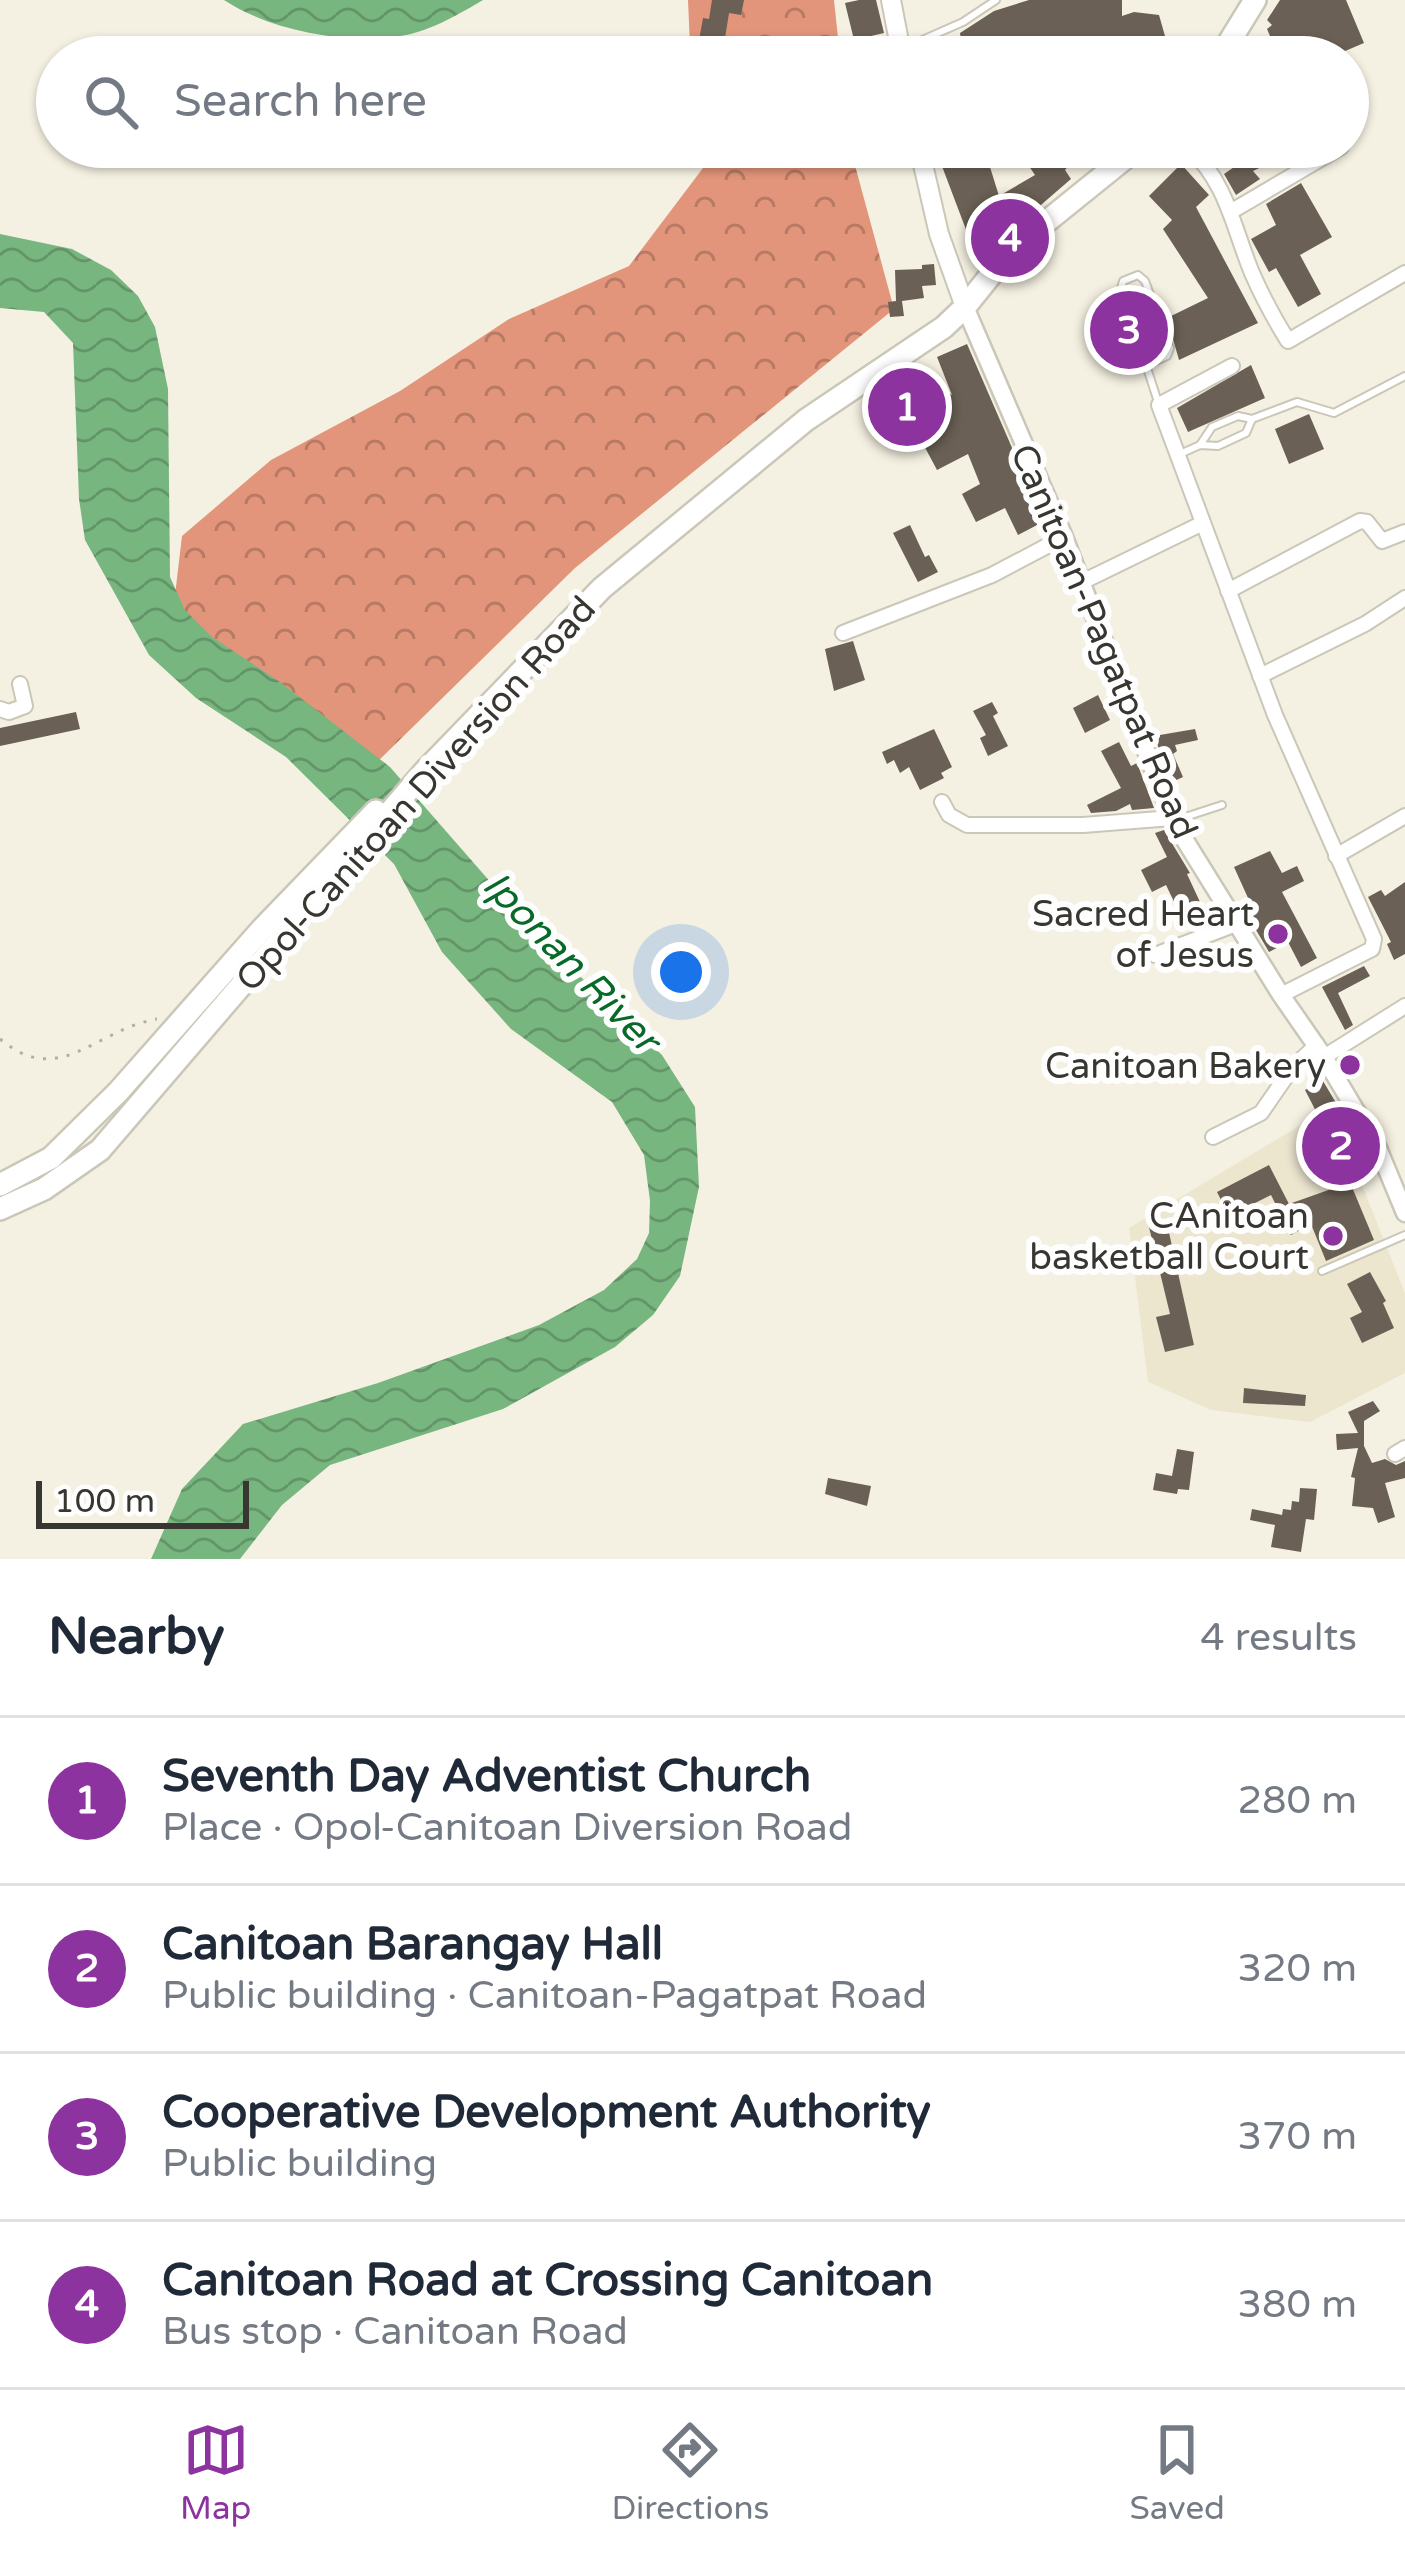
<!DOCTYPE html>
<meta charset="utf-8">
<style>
:root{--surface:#fff;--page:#f2f2f3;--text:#1f2937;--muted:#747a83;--line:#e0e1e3;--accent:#8d339f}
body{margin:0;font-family:"Varela Round",sans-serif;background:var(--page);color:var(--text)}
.scale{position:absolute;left:36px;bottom:30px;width:213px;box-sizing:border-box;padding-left:12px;border:6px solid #383630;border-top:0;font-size:33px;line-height:42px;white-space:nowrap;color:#383630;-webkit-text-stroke:9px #fefefe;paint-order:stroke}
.you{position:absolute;left:681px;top:972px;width:42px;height:42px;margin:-30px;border:9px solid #fff;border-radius:50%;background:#1a73e8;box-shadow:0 0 0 18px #1a73e833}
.badge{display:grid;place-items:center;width:78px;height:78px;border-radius:50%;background:var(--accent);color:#fff;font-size:39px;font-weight:700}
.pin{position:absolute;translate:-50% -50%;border:6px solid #fff;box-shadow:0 3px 12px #0006}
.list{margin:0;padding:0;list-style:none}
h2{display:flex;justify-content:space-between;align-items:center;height:156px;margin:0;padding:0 48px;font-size:51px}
h2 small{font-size:39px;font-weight:400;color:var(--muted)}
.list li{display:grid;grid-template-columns:78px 1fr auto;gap:36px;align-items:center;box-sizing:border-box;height:168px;padding:0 48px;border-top:3px solid var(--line)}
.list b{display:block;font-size:45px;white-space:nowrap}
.list p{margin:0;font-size:39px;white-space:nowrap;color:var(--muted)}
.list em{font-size:39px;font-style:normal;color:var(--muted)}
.icon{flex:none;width:66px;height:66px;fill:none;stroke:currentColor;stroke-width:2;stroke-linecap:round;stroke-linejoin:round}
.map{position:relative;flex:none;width:1405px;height:1559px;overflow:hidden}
.search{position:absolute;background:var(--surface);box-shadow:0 3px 9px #0004;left:36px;right:36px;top:36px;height:132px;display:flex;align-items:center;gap:30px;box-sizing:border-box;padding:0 42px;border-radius:66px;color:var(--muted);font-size:45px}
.sheet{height:828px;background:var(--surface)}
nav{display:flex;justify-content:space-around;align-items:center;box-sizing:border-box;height:168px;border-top:3px solid var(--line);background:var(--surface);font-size:33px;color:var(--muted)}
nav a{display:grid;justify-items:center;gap:6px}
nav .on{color:var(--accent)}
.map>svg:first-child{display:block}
.built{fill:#ece6cf}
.forest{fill:url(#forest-crowns)}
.water{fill:url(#water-waves)}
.building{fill:#6a6055}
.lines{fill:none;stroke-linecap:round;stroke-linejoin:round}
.service-casing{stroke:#cbc7b8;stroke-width:10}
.minor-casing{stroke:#cbc7b8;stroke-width:18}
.tertiary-casing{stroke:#cbc7b8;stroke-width:21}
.secondary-casing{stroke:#cbc7b8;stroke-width:22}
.primary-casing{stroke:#cbc7b8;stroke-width:26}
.path{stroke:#b2aea3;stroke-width:3;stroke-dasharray:3 9;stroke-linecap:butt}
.service{stroke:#fff;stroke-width:6}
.minor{stroke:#fff;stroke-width:14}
.tertiary{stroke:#fff;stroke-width:16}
.secondary{stroke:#fff;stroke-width:18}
.primary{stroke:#fff;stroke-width:21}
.poi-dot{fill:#8d339f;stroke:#fefefe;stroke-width:4.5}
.labels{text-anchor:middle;stroke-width:12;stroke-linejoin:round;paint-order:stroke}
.street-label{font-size:36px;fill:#383630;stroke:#fefefe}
.poi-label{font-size:36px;fill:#383630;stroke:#fefefe;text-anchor:end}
.water-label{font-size:39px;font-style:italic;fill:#076a28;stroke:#fefefe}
</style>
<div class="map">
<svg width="1405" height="1559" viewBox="0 0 1405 1559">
<defs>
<pattern id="forest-crowns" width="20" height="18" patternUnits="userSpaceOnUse" patternTransform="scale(3)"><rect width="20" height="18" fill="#e2957a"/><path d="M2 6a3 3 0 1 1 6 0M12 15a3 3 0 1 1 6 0" fill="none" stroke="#b87a64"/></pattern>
<pattern id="water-waves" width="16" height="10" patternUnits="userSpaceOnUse" patternTransform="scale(3)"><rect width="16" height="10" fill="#78b680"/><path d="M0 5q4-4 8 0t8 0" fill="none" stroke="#639569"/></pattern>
</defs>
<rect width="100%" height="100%" fill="#f5f1e2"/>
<polygon class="built" points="1331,1107 1405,1293 1405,1373 1310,1422 1211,1410 1148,1382 1129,1228"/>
<g class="forest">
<polygon points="688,0 834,0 840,57 694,57 690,46"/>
<polygon points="708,147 850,147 894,309 575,568 371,768 173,612 182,536 271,460 400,391 509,319 629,266 703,168"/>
</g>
<g class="water">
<path d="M224 0H483C461 13 432 30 406 35 351 46 271 31 224 0Z"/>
<polygon points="0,234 72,249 111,270 138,296 155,327 168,389 170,577 185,610 212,637 280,682 390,767 535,933 662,1055 695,1107 699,1187 680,1276 653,1315 615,1347 503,1409 330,1465 282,1505 240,1559 151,1559 182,1489 243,1424 378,1383 539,1325 604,1290 637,1259 649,1233 650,1201 644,1155 612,1102 511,1029 442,952 394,864 286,757 196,698 149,655 85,540 79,499 73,343 44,312 0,308"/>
</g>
<g class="building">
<polygon points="712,0 744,0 741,15 729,13 724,44 701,41 714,57 696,57 703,18 709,19"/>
<polygon points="859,0 876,0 884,33 854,40 845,3"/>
<polygon points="1029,0 1122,0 1122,16 1134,12 1159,15 1171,57 1130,57 1126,43 1088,57 1064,57 1057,40 1004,57 963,57 960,33 994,11"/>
<polygon points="1280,0 1346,0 1364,43 1331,57 1270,57 1263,39 1270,36 1267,29 1272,25 1267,20"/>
<polygon points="979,147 1002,147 1008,158 990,167 999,196 1035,175 1016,147 1084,147 1065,170 1071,179 998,242 976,256 937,153 951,148 955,159"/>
<polygon points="1249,147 1276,147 1285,156 1253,171 1260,179 1236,195 1224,174 1253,154"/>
<polygon points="1181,164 1209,195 1196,207 1258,323 1179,360 1167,318 1208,298 1163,229 1172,220 1149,196"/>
<polygon points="1301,183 1332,237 1300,255 1321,294 1298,307 1276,268 1269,272 1251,239 1276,225 1266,204"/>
<polygon points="934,264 936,285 922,286 924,298 902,301 904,316 890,317 888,302 896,301 895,270 922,269 922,265"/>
<polygon points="967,344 1013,450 1010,452 1028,496 1025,497 1039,524 1018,535 1005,508 976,522 962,494 980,484 968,454 937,470 913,425 885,437 879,401 927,379 952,395 937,357"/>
<polygon points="1251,365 1265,398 1188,432 1177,408"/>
<polygon points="1309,414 1324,449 1289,464 1275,429"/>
<polygon points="910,525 925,557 929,555 938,572 918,582 893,533"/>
<polygon points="853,641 865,680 834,691 825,649"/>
<polygon points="1098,695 1110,720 1085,733 1073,708"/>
<polygon points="992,702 998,713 993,716 1008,746 988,756 980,738 986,735 973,711"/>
<polygon points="76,712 80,729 0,746 0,728"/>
<polygon points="934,729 952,767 941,773 944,778 920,790 909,767 900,773 894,760 887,764 882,752"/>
<polygon points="1195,729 1198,740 1175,745 1177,751 1173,754 1183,777 1172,782 1154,736"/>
<polygon points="1119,742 1131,766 1137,763 1154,808 1132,810 1130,804 1116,811 1091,813 1087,805 1121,788 1101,751"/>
<polygon points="1164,830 1190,873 1187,874 1200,902 1179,912 1166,885 1152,892 1141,870 1167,857 1155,833"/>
<polygon points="1270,851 1282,873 1297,866 1304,881 1282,892 1317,958 1301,967 1288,942 1269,952 1246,913 1253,909 1234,867"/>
<polygon points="1405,882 1405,954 1394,960 1387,944 1391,942 1368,897 1381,890 1385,896"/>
<polygon points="1364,966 1370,976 1338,993 1353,1025 1345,1030 1322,987"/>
<polygon points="1323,1081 1366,1153 1342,1163 1374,1240 1326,1261 1311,1224 1291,1235 1271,1195 1229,1216 1217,1192 1269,1165 1289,1204 1337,1187 1317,1139 1320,1137 1314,1124 1321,1121 1305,1090"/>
<polygon points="1166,1219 1194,1345 1165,1352 1156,1317 1170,1314 1148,1223"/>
<polygon points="1370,1272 1386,1301 1383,1303 1394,1328 1362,1343 1350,1318 1362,1312 1347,1284"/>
<polygon points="1244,1388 1306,1395 1305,1406 1243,1403"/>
<polygon points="1373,1401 1380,1411 1364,1421 1364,1446 1372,1463 1385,1459 1396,1465 1405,1461 1405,1478 1385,1483 1395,1517 1378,1523 1373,1508 1352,1506 1355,1478 1351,1477 1358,1448 1337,1450 1336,1434 1358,1433 1348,1412"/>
<polygon points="1177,1449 1194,1452 1189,1490 1178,1489 1177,1494 1153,1490 1156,1473 1172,1476"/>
<polygon points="828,1478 871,1486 867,1506 825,1494"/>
<polygon points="1300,1488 1317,1489 1314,1520 1306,1519 1301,1552 1271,1547 1275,1525 1250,1520 1252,1509 1282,1515 1283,1509 1291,1510 1292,1501 1299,1502"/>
</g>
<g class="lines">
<defs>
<g id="service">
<polyline points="904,48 963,22 996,0"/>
<polyline points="1094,147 1102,172"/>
<polyline points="1145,366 1167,356 1170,348 1145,281 1138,275 1123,281 1121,288 1159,405"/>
<polyline points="1200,445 1212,427 1238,416 1252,419 1297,402 1334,413 1405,376"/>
<polyline points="1180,454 1200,445 1218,446 1246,433 1252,419"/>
<polyline points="1176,820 1222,805"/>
<polyline points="1322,1271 1405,1235"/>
</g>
<g id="minor">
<path d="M1188 147C1227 182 1233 227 1252 273 1262 296 1275 320 1288 341L1405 273"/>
<polyline points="1232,211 1341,147"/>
<polyline points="1232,366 1159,405 1275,715 1374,939 1372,949 1281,995"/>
<polyline points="1082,582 1203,523"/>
<polyline points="1228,591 1360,521 1367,522 1382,541 1405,532"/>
<polyline points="843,633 992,575 1064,537"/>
<polyline points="1260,676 1365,624 1405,598"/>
<polyline points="0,709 9,712 25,706 20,684"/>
<polyline points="942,802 949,815 967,825 1083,825 1172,818"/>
<polyline points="1336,856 1405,816"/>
<polyline points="1155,955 1236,924"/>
<polyline points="1324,1057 1405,1006"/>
<polyline points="1213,1137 1261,1113 1292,1068 1317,1045"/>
<polyline points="1395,1454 1405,1448"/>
</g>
<polyline id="tertiary" points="965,307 1064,537 1173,821 1281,995 1324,1057 1378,1148 1405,1213"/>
<g id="secondary">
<polyline points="891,0 902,57"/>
<polyline points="919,147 939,234 965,307"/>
</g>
<g id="primary">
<polyline points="1220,57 1255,0"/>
<polyline points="0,1185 51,1158 118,1092 262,929 376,811"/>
<polyline points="0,1209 44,1189 100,1150 425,771 602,588 806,420 944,327 965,307 1010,251 1139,147"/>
</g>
</defs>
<use href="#service" class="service-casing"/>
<use href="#minor" class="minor-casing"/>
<use href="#tertiary" class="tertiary-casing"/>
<use href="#secondary" class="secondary-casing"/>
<use href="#primary" class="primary-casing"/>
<path class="path" d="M0 1039C60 1089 94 1030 157 1019"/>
<use href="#service" class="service"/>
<use href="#minor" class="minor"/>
<use href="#tertiary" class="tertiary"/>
<use href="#secondary" class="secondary"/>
<use href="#primary" class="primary"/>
</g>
<g class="poi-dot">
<circle cx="1278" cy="934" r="12"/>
<circle cx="1350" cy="1065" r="12"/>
<circle cx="1333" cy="1236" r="12"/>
</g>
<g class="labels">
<g class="street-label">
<text transform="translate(1105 641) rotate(67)" y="13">Canitoan-Pagatpat Road</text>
<text transform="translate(415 793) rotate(-48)" y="13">Opol-Canitoan Diversion Road</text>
</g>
<g class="poi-label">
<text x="1254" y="926">Sacred Heart<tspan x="1254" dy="41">of Jesus</tspan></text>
<text x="1326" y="1078">Canitoan Bakery</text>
<text x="1309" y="1228">CAnitoan<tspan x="1309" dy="41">basketball Court</tspan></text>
</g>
<g class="water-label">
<text transform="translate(572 961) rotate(46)" y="14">Iponan River</text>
</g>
</g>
</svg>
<div class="scale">100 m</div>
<div class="you"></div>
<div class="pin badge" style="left:907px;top:407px">1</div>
<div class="pin badge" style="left:1341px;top:1146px">2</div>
<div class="pin badge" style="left:1129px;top:330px">3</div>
<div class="pin badge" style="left:1010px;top:238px">4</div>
<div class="search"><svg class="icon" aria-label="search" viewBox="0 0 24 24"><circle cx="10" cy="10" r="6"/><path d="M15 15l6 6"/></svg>Search here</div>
</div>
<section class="sheet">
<h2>Nearby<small>4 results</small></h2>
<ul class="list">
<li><span class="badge">1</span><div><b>Seventh Day Adventist Church</b><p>Place · Opol-Canitoan Diversion Road</p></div><em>280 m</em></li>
<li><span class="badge">2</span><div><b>Canitoan Barangay Hall</b><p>Public building · Canitoan-Pagatpat Road</p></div><em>320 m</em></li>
<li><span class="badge">3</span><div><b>Cooperative Development Authority</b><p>Public building</p></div><em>370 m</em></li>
<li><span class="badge">4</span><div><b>Canitoan Road at Crossing Canitoan</b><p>Bus stop · Canitoan Road</p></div><em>380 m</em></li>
</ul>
</section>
<nav>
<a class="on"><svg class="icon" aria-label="map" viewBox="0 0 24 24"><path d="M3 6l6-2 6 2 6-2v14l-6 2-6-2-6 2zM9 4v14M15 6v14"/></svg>Map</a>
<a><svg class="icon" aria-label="directions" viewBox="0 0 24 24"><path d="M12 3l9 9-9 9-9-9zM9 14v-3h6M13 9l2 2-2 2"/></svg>Directions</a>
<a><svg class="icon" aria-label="saved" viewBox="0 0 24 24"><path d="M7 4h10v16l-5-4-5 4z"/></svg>Saved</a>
</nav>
